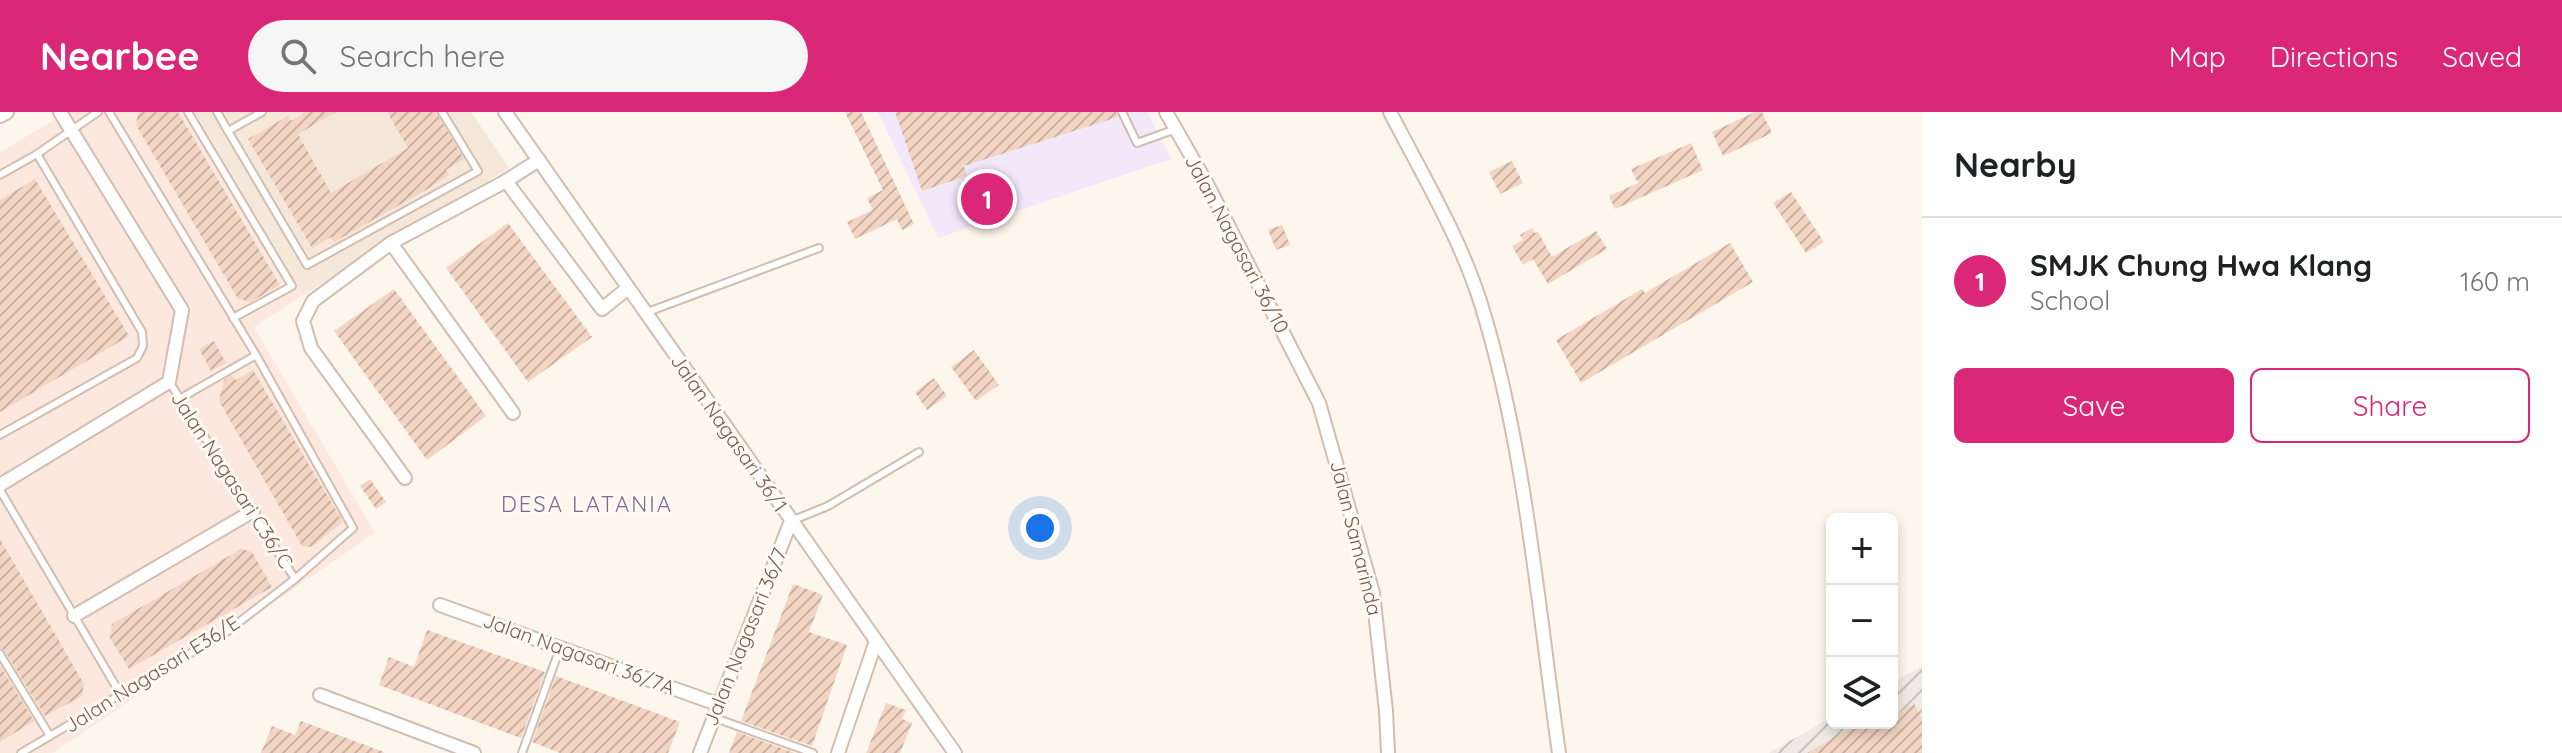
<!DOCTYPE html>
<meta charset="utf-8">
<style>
:root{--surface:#fff;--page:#f6f6f6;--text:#202124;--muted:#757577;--line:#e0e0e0;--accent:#db2777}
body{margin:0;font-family:Quicksand,sans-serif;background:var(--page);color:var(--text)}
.controls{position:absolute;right:24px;bottom:24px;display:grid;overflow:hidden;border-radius:12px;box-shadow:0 4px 12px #0003}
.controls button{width:72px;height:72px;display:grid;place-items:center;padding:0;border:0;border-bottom:2px solid var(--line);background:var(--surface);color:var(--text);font:40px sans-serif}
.you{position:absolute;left:1040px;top:416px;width:28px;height:28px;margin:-20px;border:6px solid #fff;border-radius:50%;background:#1a73e8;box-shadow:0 0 0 12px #1a73e833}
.badge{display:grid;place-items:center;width:52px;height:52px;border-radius:50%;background:var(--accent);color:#fff;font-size:26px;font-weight:700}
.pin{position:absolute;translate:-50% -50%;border:4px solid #fff;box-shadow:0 2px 8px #0006}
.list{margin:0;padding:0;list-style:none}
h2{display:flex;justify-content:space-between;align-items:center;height:104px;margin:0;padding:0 32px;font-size:34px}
h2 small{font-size:26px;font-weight:400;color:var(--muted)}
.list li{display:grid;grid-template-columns:52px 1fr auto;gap:24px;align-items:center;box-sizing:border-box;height:128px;padding:0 32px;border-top:2px solid var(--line)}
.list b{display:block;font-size:30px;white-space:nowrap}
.list p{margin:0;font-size:26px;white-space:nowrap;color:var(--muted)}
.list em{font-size:26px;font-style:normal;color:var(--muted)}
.actions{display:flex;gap:16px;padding:24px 32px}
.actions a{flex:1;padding:18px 0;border:2px solid var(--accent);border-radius:12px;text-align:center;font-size:28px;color:var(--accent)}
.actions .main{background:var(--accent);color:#fff}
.icon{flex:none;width:44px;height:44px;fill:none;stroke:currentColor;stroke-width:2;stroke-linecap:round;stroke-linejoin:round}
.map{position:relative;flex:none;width:1922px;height:641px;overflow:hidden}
header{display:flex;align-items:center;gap:48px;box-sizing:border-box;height:112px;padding:0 40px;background:var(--accent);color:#fff}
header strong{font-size:38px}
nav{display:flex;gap:44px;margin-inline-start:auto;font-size:28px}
.search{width:560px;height:72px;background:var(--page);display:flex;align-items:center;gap:20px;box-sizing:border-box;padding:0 28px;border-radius:44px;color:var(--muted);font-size:30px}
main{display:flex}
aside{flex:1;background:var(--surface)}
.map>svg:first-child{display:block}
.residential{fill:#f5e8da}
.commercial{fill:#fde8e0}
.industrial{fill:url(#industrial-furrows)}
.education{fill:#f3e8fa}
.building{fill:url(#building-hatch)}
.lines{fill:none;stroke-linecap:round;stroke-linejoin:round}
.service-casing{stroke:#d1beb0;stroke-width:10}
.minor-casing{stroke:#d1beb0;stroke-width:16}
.tertiary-casing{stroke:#d1beb0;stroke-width:18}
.service{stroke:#fff;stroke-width:6}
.minor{stroke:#fff;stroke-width:12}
.tertiary{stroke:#fff;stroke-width:14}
.labels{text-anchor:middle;stroke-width:6;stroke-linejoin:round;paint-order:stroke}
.street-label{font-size:20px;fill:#7a5c4d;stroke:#fffaf3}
.neighbourhood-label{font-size:22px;letter-spacing:2px;fill:#846695;stroke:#fffaf3}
</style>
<header>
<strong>Nearbee</strong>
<div class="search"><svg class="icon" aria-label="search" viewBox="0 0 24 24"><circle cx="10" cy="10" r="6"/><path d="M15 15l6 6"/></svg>Search here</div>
<nav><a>Map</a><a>Directions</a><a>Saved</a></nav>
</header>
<main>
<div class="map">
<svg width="1922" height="641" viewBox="0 0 1922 641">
<defs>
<pattern id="industrial-furrows" width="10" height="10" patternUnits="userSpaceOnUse" patternTransform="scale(2)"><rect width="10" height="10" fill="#efe9e4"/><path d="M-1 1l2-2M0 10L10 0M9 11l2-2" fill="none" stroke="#c7c0bb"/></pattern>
<pattern id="building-hatch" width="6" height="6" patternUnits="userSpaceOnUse" patternTransform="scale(2)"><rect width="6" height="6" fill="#f3d5c3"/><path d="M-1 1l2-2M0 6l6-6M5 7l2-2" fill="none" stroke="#cab0a1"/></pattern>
</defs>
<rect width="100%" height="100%" fill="#fdf6ec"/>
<polygon class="residential" points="195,0 471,0 509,56 303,183"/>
<polygon class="commercial" points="68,0 195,0 303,183 254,215 375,421 53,641 0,641 0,40"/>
<polygon class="industrial" points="1922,554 1922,641 1769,641 1832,605 1832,611 1892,611 1892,571"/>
<polygon class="education" points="878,0 1147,0 1171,47 938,126"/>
<g class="building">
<polygon points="138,0 178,0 280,173 250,190 238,187 136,13"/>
<polygon points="305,0 336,0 298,22 331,81 408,36 387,0 436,0 464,47 446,58 449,63 426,78 334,130 331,125 312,136 248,27 288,4 291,9"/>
<polygon points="845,0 861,0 914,112 902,118 897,107 855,127 847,110 873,98 867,86 883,78"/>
<polygon points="895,0 1116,0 1118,5 964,54 967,64 922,79"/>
<polygon points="1755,0 1762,0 1772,21 1723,44 1712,20"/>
<polygon points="1691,31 1703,58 1615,97 1609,84 1638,71 1631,57"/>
<polygon points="1512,49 1523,71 1500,82 1489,60"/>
<polygon points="35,67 129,224 0,300 0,88"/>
<polygon points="1791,80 1824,130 1806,141 1773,91"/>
<polygon points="508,111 592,225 528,270 446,156"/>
<polygon points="1282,113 1290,133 1276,138 1268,118"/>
<polygon points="1532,116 1535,121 1538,120 1552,145 1596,119 1607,137 1548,172 1533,147 1523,153 1512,134 1523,128 1520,123"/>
<polygon points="1730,131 1753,170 1581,271 1556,228 1642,177 1645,181"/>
<polygon points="394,177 486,304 427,348 334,219"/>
<polygon points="214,229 226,251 211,259 199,237"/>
<polygon points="974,238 999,273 976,289 951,255"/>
<polygon points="253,258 343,410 312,435 302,434 219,289 224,268 233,263 236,268"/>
<polygon points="934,266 947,284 927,298 915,280"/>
<polygon points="370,367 386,390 376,397 360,374"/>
<polygon points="0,427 84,572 82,584 45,604 5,539 0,536"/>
<polygon points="241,437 252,440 272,475 129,557 110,526 112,512"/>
<polygon points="793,472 823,483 809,520 847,533 812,634 741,609"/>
<polygon points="427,518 545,560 521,626 379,573 389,545 414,555"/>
<polygon points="0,554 34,609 0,630"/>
<polygon points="556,564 680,610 668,641 560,641 532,630"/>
<polygon points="886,591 906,598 902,607 912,611 900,641 866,641"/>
<polygon points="1914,592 1922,606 1922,641 1807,641 1860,611 1892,611 1892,604"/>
<polygon points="301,609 384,640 383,641 261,641 272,614 295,623"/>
<polygon points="737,620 795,641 729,641"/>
</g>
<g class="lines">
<defs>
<g id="service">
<polyline points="109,0 256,243"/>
<polyline points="188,0 292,174 233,206"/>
<polyline points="217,0 228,19"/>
<polyline points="262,0 228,19 307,153 478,59 442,0"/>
<polyline points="1122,0 1137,31 1176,17"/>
<polyline points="0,63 37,42 98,0"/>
<polyline points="645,201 819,136"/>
<polyline points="170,271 295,467"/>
<polyline points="0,323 137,246 143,234 142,220 37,42"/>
<polyline points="0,378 121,583"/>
<polyline points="791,409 828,394 919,340"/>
<polyline points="0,542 50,624"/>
<polyline points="715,606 813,641"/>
<polyline points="21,641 225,521 295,467 353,416 256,243 181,286"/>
<polyline points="522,641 560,536"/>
</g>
<g id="minor">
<polyline points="505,0 955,641"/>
<polyline points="1166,0 1206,70 1319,291 1373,481 1386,599 1388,641"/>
<path d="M1390 0C1422 62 1460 125 1481 192 1525 334 1538 494 1559 641"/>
<polyline points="506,69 602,197 628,176"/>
<polyline points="391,131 513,301"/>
<polyline points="405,366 311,236 303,209 313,189 391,131 506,69 539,48"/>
<polyline points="0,373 169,270 182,198 60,0"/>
<polyline points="440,493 717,592"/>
<polyline points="74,504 253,399"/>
<polyline points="320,583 474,641"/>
<polyline points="700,641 791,409"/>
<polyline points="838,641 876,529"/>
</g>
<polyline id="tertiary" points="0,3 6,0"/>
</defs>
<use href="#service" class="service-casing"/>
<use href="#minor" class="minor-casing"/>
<use href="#tertiary" class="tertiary-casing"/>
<use href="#service" class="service"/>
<use href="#minor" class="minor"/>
<use href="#tertiary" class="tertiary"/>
</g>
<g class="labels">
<g class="street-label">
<text transform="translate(1237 132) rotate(62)" y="7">Jalan Nagasari 36/10</text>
<text transform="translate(729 321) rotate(55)" y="7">Jalan Nagasari 36/1</text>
<text transform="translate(232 368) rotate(57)" y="7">Jalan Nagasari C36/C</text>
<text transform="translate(1356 426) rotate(76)" y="7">Jalan Samarinda</text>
<text transform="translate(745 525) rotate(-68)" y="7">Jalan Nagasari 36/7</text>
<text transform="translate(579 542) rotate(20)" y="7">Jalan Nagasari 36/7A</text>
<text transform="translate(152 562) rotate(-32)" y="7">Jalan Nagasari E36/E</text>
</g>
<g class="neighbourhood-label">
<text x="587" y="400">DESA LATANIA</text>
</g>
</g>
</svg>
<div class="controls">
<button>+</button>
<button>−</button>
<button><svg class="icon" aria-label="layers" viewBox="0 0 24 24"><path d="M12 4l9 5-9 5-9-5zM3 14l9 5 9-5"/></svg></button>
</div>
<div class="you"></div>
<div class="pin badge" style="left:987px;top:87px">1</div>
</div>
<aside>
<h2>Nearby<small></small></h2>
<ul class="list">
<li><span class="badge">1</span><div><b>SMJK Chung Hwa Klang</b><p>School</p></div><em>160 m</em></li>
</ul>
<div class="actions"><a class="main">Save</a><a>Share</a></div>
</aside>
</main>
